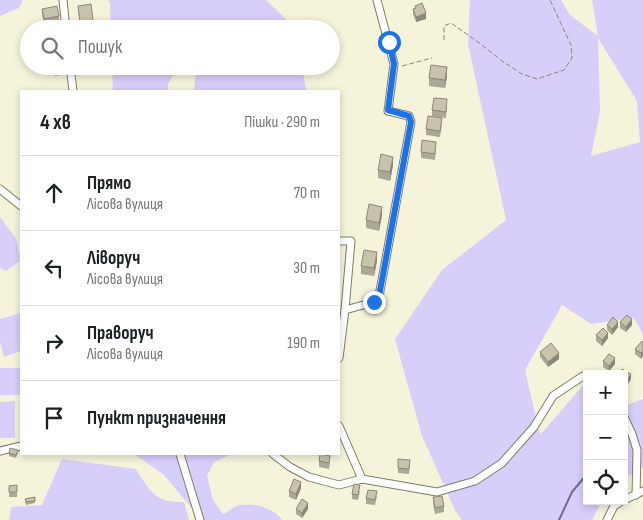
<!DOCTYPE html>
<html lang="uk">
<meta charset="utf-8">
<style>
:root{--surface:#fff;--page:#f2f2f2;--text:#202124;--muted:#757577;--line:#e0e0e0}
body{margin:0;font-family:"Sofia Sans Condensed",sans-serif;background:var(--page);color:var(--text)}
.controls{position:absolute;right:15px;bottom:15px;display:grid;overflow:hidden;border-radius:0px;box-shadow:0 2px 8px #0003}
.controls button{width:45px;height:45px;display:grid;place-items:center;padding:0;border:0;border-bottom:1px solid var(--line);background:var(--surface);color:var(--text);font:25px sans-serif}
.stop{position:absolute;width:15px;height:15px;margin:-11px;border:4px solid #1a73e8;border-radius:50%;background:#fff}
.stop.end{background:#1a73e8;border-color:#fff;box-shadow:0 1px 5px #0008}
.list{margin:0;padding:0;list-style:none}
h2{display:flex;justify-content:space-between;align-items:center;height:65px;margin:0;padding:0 20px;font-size:21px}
h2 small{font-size:16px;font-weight:400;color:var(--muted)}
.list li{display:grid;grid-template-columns:32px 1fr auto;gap:15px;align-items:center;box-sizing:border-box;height:75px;padding:0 20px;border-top:1px solid var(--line)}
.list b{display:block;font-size:19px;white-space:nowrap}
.list p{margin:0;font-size:16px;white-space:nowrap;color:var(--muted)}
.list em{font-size:16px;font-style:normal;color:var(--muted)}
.icon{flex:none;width:28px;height:28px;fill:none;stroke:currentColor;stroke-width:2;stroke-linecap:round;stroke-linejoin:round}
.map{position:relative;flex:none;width:643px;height:520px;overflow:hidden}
.search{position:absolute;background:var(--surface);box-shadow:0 2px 8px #0003;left:20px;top:20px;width:320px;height:55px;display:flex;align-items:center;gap:12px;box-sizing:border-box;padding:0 18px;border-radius:28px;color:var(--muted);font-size:19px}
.panel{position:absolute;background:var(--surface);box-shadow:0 2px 8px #0003;left:20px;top:90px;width:320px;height:365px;border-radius:0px}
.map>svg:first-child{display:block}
.green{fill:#d8cefa;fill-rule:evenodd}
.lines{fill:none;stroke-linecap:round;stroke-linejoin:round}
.stream{stroke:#73688e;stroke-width:2}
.minor-casing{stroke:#7f7c67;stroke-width:9}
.path{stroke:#878575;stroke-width:1;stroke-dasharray:5 2.5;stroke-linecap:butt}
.minor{stroke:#fff;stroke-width:7}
.wall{fill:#aba895}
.shaded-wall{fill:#8b8879}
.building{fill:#c7c3ad;stroke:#8b8879}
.route{stroke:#1a73e8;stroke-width:6}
</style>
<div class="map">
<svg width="643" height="520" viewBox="0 0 643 520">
<rect width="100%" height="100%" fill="#f6f3db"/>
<g class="green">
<polygon points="0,0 23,0 19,8 0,16"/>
<polygon points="108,0 266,0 296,29 111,29 110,3"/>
<path d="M470 0H561L570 15 598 36 592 0H643V335L634 318 591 324 562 305 525 370 540 435 587 381V501H602L592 520H462L456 512 422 436 395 339 442 270 506 220 468 44ZM598 38 637 101 640 142 591 156 600 112Z"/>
<polygon points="112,66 178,66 168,84 168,91 113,91"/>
<polygon points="193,66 302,66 306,91 194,91 196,69"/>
<polygon points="0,217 17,240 20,261 6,271 0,268"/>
<polygon points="21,313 21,351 4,357 0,342 0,319"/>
<rect x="0" y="368" width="21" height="27"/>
<polygon points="643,399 643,467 624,479 624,403 627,405"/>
<polygon points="15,401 15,438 0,438 0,402"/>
<path d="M134 454H232L214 462 207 476 213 500 223 514C228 512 235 505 241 505 255 503 274 508 282 520H202L163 474Z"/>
<path d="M62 459 136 469C150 492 156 503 184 502L189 520H9L11 507 42 505Z"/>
</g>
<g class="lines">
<g class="stream">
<polyline points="624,438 628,436"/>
<polyline points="559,520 572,492 587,474"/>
</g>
<defs>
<g id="minor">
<polyline points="63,0 66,29"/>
<polyline points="70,66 73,91"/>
<polyline points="0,189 21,206"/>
<polyline points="339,241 351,241 345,310"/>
<polyline points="339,358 345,310 374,302 380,291 411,122 409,116 388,111 394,64 377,0"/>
<polyline points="624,417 632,434 637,450 636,495"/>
<polyline points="339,426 362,479 437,492 475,481 502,463 534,427 553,396 583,376 587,379"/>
<polyline points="0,451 21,446"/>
<polyline points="180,454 200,520"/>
<polyline points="273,454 290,467 309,477 339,485 362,479"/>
<polyline points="624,500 643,491"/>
<polyline points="607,520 614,506 622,501"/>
</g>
</defs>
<use href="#minor" class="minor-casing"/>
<g class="path">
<polyline points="444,40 444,26 451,23 478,42 502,61 522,74 537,79 564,70 572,58 571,45 550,0"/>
<polyline points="402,66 432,58"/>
</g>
<use href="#minor" class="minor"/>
</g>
<g class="wall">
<polygon points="78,6 93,20 93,26 80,28"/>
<polygon points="415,6 426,19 416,22 413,14 413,9 415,8"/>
<polygon points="42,9 59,16 59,22 44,25 42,14"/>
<polygon points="53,66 65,66 66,74 55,76"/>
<polygon points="447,76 445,88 429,86 429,78"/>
<polygon points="447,105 446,118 432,116 432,110"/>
<polygon points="442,124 440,137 426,135 426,129"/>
<polygon points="436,147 435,160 421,158 421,152"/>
<polygon points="393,165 390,181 378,178 378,170"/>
<polygon points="382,215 379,231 366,228 366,220"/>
<polygon points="377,261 374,276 361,274 361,266"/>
<polygon points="620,322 632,325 626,332 620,328"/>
<polygon points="607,325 618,327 612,335 607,330"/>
<polygon points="596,335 608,338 602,346 596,341"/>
<polygon points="642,341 641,359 635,354 635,349"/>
<polygon points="540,352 559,359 548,367 540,357"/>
<polygon points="603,361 615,364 609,371 603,367"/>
<polygon points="9,453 18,453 16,458 9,456"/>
<polygon points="319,461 330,462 329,469 319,467"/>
<polygon points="410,466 409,474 398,473 398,468"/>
<polygon points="17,485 17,497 9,497 9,486"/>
<polygon points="301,488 296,500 289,497 289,491"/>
<polygon points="360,491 358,500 352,499 352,494"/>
<polygon points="377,496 375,505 366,504 366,498"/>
<polygon points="35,497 35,503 26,505 25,502"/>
<polygon points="433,497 444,506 444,512 435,514 433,503"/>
<polygon points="296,509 308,509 302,518 296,514"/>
</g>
<g class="shaded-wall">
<polygon points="426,13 426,19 416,22 416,17"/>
<polygon points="447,67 447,76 445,88 445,80"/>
<polygon points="393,157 393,165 390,181 390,172"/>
<polygon points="382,207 382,215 379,231 379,223"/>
<polygon points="377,252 377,261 374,276 374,268"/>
<polygon points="632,319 632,325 626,332 626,327"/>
<polygon points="618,322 618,327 612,335 612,329"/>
<polygon points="608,333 608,338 602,346 602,340"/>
<polygon points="643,351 643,356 641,359 641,353"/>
<polygon points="559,353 559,359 548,367 548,362"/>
<polygon points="615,358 615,364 609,371 609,366"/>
<polygon points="631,374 631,379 624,391 624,386"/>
<polygon points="301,482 301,488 296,500 296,494"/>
<polygon points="308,503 308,509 302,518 302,513"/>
</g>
<g class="building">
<polygon points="422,3 426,13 416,17 413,9 416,8 415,6"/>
<polygon points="91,4 93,20 80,22 78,6"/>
<polygon points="57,6 59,16 44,19 42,9"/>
<polygon points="431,65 447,67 445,80 429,78"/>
<polygon points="54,66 65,66 66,69 55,70"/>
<polygon points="434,98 447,99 446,112 432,110"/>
<polygon points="428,116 442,118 440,131 426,129"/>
<polygon points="422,140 436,142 435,154 421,152"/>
<polygon points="381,154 393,157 390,172 378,170"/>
<polygon points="369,204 382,207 379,223 366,220"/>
<polygon points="364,250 377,252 374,268 361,266"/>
<polygon points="627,315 632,319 626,327 620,322"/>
<polygon points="613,317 618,322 612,329 607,325"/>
<polygon points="603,328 608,333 602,340 596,335"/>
<polygon points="642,341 643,343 643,351 641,353 635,349"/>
<polygon points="551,343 559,353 548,362 540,352"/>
<polygon points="609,354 615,358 609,366 603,361"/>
<polygon points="622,369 631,374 624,386 624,374 620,374"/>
<polygon points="10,448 18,450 16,455 9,453"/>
<polygon points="320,454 330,456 329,463 319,461"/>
<polygon points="398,459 410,460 409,469 398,468"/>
<polygon points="294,479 301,482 296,494 289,491"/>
<polygon points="354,484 360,485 358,495 352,494"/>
<polygon points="17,485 17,492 9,492 9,486"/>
<polygon points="368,490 377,491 375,500 366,498"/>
<polygon points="442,496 444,506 435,508 433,497"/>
<polygon points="35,497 35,501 26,502 25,499"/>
<polygon points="302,499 308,503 302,513 296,509"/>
</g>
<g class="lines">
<polyline class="route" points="374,302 380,291 411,122 409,116 388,110 394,64 389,42"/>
</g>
</svg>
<div class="controls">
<button>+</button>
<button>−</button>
<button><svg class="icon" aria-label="locate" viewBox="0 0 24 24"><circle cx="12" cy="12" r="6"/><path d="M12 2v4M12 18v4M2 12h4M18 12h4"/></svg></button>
</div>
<div class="stop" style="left:389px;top:42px"></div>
<div class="stop end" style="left:374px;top:302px"></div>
<div class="search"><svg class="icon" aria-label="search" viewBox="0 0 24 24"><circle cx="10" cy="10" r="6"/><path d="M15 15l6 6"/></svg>Пошук</div>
<section class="panel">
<h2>4 хв<small>Пішки · 290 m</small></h2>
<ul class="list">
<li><svg class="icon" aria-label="ahead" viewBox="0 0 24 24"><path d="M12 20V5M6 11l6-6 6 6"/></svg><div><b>Прямо</b><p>Лісова вулиця</p></div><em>70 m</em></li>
<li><svg class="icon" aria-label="left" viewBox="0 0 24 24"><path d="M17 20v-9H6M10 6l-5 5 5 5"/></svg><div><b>Ліворуч</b><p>Лісова вулиця</p></div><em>30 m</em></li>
<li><svg class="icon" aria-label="right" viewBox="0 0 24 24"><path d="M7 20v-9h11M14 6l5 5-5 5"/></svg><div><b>Праворуч</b><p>Лісова вулиця</p></div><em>190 m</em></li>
<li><svg class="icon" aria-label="arrive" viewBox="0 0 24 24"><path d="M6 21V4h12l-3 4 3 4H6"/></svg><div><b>Пункт призначення</b></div></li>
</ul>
</section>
</div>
